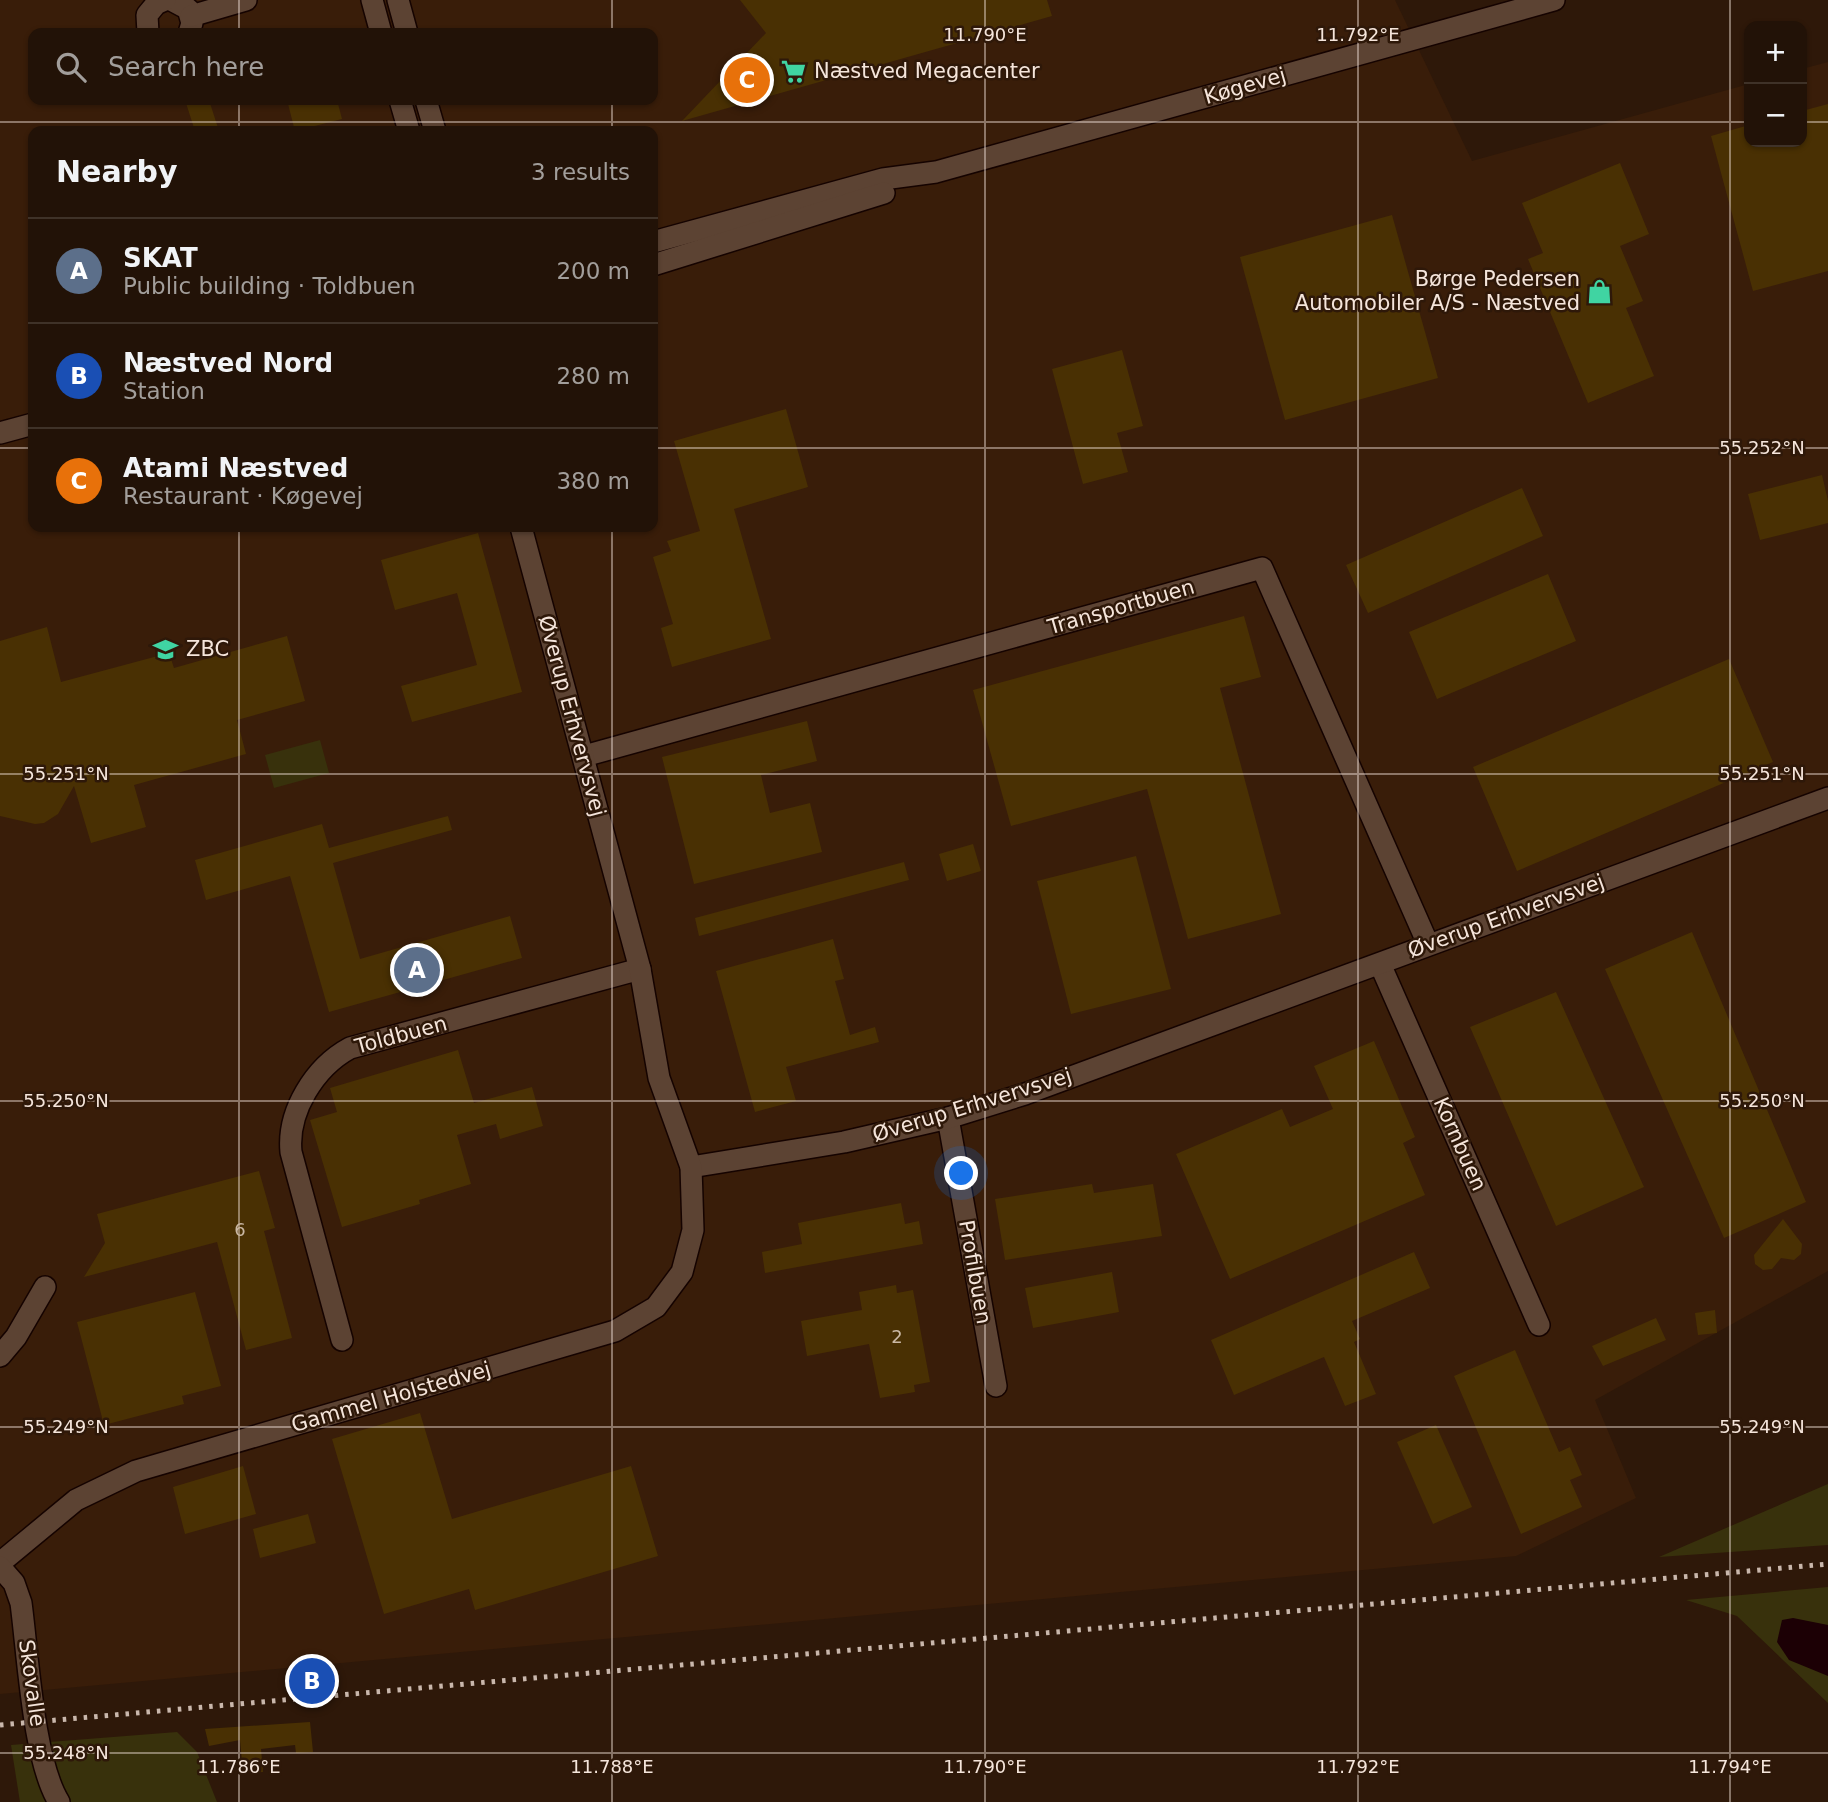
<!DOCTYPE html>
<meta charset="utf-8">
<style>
:root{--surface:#221207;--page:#2a1b11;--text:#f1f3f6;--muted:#a29e9b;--line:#3f3228;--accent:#40d4a2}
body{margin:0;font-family:"DejaVu Sans",sans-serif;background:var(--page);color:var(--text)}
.controls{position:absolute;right:21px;top:21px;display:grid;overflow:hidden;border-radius:14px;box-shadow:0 2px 5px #0004}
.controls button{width:63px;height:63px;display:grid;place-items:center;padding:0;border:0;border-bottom:2px solid var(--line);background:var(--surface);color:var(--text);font:35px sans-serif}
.you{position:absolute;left:962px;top:1174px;width:24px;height:24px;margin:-18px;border:5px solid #fff;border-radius:50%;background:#1a73e8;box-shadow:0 0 0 10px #1a73e833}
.badge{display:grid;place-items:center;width:46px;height:46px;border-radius:50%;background:var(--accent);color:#fff;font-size:23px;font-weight:700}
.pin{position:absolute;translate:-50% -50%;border:4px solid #fff;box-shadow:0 2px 7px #0006}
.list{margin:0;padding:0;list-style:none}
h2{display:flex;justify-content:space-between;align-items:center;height:91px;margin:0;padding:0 28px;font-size:30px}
h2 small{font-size:23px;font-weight:400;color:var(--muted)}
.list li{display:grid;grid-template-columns:46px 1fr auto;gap:21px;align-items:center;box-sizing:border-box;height:105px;padding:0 28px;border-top:2px solid var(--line)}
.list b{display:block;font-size:26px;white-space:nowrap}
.list p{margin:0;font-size:23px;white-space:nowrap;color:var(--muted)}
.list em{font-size:23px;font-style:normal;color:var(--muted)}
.icon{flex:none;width:38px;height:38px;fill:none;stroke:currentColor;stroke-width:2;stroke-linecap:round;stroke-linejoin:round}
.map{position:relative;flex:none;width:1828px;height:1802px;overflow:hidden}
.search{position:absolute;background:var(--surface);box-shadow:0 2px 5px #0004;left:28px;top:28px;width:630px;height:77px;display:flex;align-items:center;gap:18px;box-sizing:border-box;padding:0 24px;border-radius:14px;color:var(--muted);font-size:26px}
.panel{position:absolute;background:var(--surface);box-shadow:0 2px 5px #0004;left:28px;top:126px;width:630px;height:406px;border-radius:14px}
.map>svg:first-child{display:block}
.built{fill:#391d09;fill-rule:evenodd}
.green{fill:#38310c}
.water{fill:#1c0005}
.building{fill:#493003}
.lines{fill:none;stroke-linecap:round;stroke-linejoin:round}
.minor-casing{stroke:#150300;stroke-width:24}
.tertiary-casing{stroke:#150300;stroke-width:24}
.minor{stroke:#5c4333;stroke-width:21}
.tertiary{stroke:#5c4333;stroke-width:21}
.rail{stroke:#c9b7ac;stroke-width:5;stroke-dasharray:3.5 7;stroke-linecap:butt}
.ticks{fill:none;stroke:#f5e5db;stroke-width:2;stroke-opacity:0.45}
.labels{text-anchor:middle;stroke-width:5;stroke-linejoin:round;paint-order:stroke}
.number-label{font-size:18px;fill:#cab8a5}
.poi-label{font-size:21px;fill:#f5e5db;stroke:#2e1809;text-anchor:start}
.street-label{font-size:21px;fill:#f5e5db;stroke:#2e1809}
.ticks-label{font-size:18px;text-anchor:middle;fill:#f5e5db;stroke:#2e1809;stroke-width:5;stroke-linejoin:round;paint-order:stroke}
</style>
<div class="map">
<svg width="1828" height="1802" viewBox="0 0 1828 1802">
<rect width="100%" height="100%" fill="#2e1809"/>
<path class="built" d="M0 0H1395L1472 161 1749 84V142H1802V69L1828 62V1271L1595 1400 1636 1498 1516 1556 0 1694ZM33 33H653V100H33ZM33 131H653V527H33Z"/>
<g class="green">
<polygon points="320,740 329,773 274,788 265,755"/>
<polygon points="1828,1484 1828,1545 1659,1557"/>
<polygon points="1828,1587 1828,1703 1737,1616 1686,1600"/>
<polygon points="177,1732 197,1752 217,1802 20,1802 11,1745"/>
</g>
<polygon class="water" points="1793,1618 1828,1625 1828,1676 1789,1660 1777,1642 1782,1620"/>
<g class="building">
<polygon points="740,0 1047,0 1052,16 682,121 766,33"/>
<polygon points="185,100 209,100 219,131 195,131"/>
<polygon points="287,100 337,100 342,119 295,131"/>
<polygon points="1828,104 1828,271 1753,291 1711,136 1749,125 1749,142 1802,142 1802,111"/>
<polygon points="1620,163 1649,234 1620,246 1643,301 1626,308 1654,376 1588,403 1528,259 1543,253 1522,203"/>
<polygon points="1392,215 1438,378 1285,420 1240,257"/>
<polygon points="1122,350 1143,426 1117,433 1128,472 1083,484 1052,369"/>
<polygon points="786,409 808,487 734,509 771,639 672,667 661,628 673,624 653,557 671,551 667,541 700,531 674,441"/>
<polygon points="1822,475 1828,501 1828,523 1760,540 1748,494"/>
<polygon points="1522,488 1543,536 1368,613 1346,565"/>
<polygon points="478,533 522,692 412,722 401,686 477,665 457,593 395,610 381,560"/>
<polygon points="1548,574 1576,641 1437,699 1409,632"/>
<polygon points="1244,616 1261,677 1220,688 1281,914 1188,939 1147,789 1011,826 973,690"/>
<polygon points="47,627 61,682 169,653 174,668 287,636 305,701 237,720 246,754 134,785 146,827 91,843 74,786 58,814 44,823 35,824 0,816 0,641"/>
<polygon points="1729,659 1773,762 1517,871 1473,767"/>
<polygon points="807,721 817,761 761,775 770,813 810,803 822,852 694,884 662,757"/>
<polygon points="448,816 452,830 333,863 360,959 510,916 522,958 329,1012 290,876 206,900 195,860 322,824 329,848"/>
<polygon points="973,844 981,871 947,881 939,854"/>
<polygon points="1136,856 1171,989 1071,1014 1037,881"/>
<polygon points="904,862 909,880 699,936 695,918"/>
<polygon points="1692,932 1806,1202 1724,1238 1605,969"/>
<polygon points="833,939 844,979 835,981 850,1035 875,1027 879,1042 786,1067 796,1101 755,1112 716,971"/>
<polygon points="1556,992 1644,1187 1556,1226 1470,1027"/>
<polygon points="1374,1041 1415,1137 1403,1143 1425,1195 1230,1279 1176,1154 1282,1109 1290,1127 1333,1109 1314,1066"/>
<polygon points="458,1050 474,1103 532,1087 543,1126 500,1139 496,1124 457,1135 471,1184 419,1200 420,1204 342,1227 310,1120 337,1112 330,1088"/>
<polygon points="259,1171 275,1228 264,1231 292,1338 246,1350 217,1242 84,1277 105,1243 97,1214"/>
<polygon points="1092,1184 1094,1193 1153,1184 1162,1236 1005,1260 995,1199"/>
<polygon points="901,1203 905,1224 919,1221 923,1244 765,1273 762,1252 802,1244 798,1223"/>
<polygon points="1783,1219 1802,1244 1801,1254 1794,1260 1781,1258 1772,1269 1763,1270 1755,1264 1754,1255"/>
<polygon points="1414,1252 1430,1288 1352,1321 1360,1339 1354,1342 1376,1394 1345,1406 1324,1357 1234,1395 1211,1340"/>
<polygon points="1112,1272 1119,1312 1033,1328 1025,1288"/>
<polygon points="896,1285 897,1293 913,1290 930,1382 914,1385 915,1392 880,1398 869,1344 807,1356 801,1321 862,1310 859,1292"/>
<polygon points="195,1292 221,1386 182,1396 184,1404 104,1425 77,1322"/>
<polygon points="1715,1310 1717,1333 1698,1335 1695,1313"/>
<polygon points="1656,1318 1666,1340 1603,1366 1592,1346"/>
<polygon points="1515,1350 1559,1452 1570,1447 1582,1475 1570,1480 1582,1507 1521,1534 1454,1376"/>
<polygon points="420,1413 452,1519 631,1466 658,1556 475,1610 469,1589 384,1614 332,1439"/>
<polygon points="1436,1425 1472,1507 1433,1524 1397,1442"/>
<polygon points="243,1466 256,1514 185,1534 173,1487"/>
<polygon points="308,1514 316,1543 260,1558 253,1529"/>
<polygon points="310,1722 313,1752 296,1753 295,1745 261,1749 263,1772 243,1773 240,1740 209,1746 205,1729"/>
</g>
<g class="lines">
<defs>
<g id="minor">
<polyline points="171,0 188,9 192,23 189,33"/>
<polyline points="191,16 246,0"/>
<polyline points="148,33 147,15 156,4 165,0"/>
<polyline points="584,756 1262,568 1428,944"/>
<polyline points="1380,964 1539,1325"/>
<polyline points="948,1118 996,1386"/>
<polyline points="691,1167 844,1142 948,1118 1025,1094 1828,798"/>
<path d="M342 1340 291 1152C287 1111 315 1067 350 1048L640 969"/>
<polyline points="0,1356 16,1337 45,1287"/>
<polyline points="0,1563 76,1500 136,1471 615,1331 656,1307 682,1272 693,1230 691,1167 659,1078 640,969 521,527"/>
<path d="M0 1567 14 1583 21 1603C28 1655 33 1760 59 1802"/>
</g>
<g id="tertiary">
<polyline points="372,0 381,33"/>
<polyline points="398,0 407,33"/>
<polyline points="400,100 409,131"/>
<polyline points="426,100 435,131"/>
<polyline points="653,242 883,179 936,172 1554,0"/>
<polyline points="653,265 884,193"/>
<polyline points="0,433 33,424"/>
</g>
</defs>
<use href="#minor" class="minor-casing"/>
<use href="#tertiary" class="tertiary-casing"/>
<use href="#minor" class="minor"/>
<use href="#tertiary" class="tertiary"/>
<polyline class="rail" points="0,1725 1828,1564"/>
</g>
<path class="ticks" d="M239 0V33M612 0V33M985 0V1802M1358 0V1802M1730 0V1802M239 100V131M612 100V131M0 122H1749M1802 122H1828M0 448H33M653 448H1828M239 527V1802M612 527V1802M0 774H1828M0 1101H1828M0 1427H1828M0 1753H1828"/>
<defs>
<symbol id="supermarket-bare" viewBox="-9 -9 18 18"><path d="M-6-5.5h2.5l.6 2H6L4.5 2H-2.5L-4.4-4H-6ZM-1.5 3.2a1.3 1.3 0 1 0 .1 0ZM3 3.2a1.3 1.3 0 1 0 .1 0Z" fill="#40d4a2" stroke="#2e1809" stroke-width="2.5" paint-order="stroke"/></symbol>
<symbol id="shop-bare" viewBox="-9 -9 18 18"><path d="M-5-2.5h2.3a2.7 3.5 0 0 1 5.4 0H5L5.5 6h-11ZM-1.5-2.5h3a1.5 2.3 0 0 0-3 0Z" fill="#40d4a2" stroke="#2e1809" stroke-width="2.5" paint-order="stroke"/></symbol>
<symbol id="school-bare" viewBox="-9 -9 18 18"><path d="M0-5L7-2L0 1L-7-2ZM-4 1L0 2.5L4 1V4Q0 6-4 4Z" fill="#40d4a2" stroke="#2e1809" stroke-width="2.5" paint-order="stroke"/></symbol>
</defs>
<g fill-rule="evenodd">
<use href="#supermarket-bare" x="776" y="54" width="35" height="35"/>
<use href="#shop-bare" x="1582" y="274" width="35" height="35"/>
<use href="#school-bare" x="148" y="632" width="35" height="35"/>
</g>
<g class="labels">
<g class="number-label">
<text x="240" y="1236">6</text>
<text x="897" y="1343">2</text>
</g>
<g class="poi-label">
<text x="814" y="78">Næstved Megacenter</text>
<text x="1580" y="286" text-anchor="end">Børge Pedersen<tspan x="1580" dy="24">Automobiler A/S - Næstved</tspan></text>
<text x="186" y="656">ZBC</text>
</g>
<g class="street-label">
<text transform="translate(1245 86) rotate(-16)" y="7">Køgevej</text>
<text transform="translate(1121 607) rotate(-16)" y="7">Transportbuen</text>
<text transform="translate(572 716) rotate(75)" y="7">Øverup Erhvervsvej</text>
<text transform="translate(1506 916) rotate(-20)" y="7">Øverup Erhvervsvej</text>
<text transform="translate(401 1035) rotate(-15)" y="7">Toldbuen</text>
<text transform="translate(972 1105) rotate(-17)" y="7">Øverup Erhvervsvej</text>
<text transform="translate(1460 1144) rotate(66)" y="7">Kornbuen</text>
<text transform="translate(975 1272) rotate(80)" y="7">Profilbuen</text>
<text transform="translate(391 1397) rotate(-16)" y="7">Gammel Holstedvej</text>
<text transform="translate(32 1683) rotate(82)" y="7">Skovalle</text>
</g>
</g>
<g class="ticks-label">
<text x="985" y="41">11.790°E</text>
<text x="1358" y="41">11.792°E</text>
<text x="1762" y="454">55.252°N</text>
<text x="66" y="780">55.251°N</text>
<text x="1762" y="780">55.251°N</text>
<text x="66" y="1107">55.250°N</text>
<text x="1762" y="1107">55.250°N</text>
<text x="66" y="1433">55.249°N</text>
<text x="1762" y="1433">55.249°N</text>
<text x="66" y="1759">55.248°N</text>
<text x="239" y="1773">11.786°E</text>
<text x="612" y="1773">11.788°E</text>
<text x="985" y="1773">11.790°E</text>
<text x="1358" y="1773">11.792°E</text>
<text x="1730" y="1773">11.794°E</text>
</g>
</svg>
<div class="controls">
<button>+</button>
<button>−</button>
</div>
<div class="you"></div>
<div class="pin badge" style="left:417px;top:970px;background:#5c6f8a">A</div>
<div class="pin badge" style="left:312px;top:1681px;background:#1a4fb4">B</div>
<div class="pin badge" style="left:747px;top:80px;background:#e8710a">C</div>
<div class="search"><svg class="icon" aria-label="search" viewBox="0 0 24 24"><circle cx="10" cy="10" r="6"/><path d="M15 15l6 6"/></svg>Search here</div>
<section class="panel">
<h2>Nearby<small>3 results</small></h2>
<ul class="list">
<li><span class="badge" style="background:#5c6f8a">A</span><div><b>SKAT</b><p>Public building · Toldbuen</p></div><em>200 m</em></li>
<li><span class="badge" style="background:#1a4fb4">B</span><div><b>Næstved Nord</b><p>Station</p></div><em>280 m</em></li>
<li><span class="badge" style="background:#e8710a">C</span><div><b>Atami Næstved</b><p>Restaurant · Køgevej</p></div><em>380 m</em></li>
</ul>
</section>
</div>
